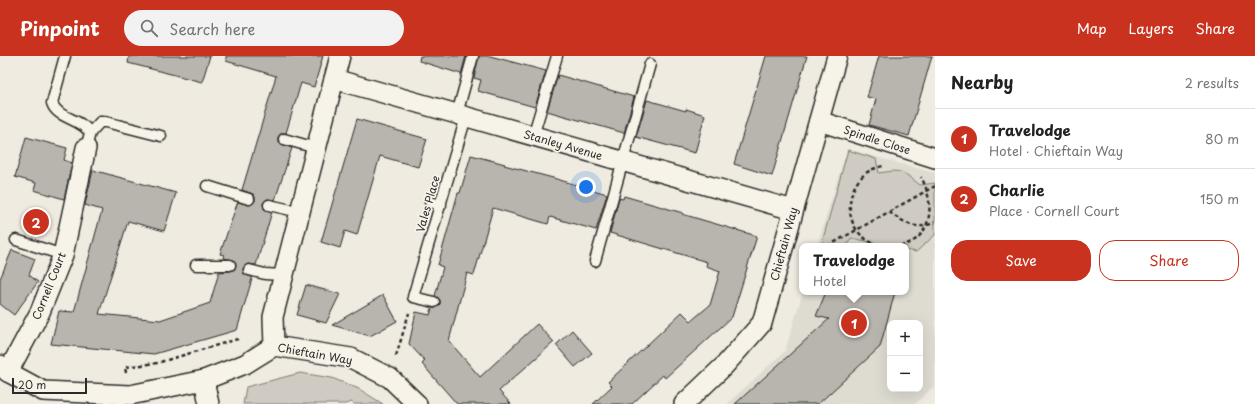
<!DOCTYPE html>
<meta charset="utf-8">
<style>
:root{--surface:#fff;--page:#f2f2f2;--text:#222;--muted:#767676;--line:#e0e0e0;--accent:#c8321e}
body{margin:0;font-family:"Playpen Sans",sans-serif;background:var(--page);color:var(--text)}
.controls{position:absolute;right:12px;bottom:12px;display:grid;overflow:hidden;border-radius:8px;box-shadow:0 4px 16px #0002}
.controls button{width:36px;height:36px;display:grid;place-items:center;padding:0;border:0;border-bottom:1px solid var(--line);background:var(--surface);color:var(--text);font:20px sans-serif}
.scale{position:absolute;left:12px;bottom:10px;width:75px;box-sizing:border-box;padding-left:4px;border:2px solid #2b2b2b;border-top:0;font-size:11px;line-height:14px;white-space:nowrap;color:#2b2b2b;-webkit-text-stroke:3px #f7f3e8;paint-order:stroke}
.you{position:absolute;left:586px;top:131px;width:14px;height:14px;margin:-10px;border:3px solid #fff;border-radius:50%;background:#1a73e8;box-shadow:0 0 0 6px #1a73e833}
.badge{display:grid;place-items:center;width:26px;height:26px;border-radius:50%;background:var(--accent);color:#fff;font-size:13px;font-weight:700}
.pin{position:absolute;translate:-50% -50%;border:2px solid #fff;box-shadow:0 1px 4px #0006}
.popup{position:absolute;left:799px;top:187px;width:110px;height:52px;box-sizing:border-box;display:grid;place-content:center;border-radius:8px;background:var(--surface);filter:drop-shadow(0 1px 3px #0005);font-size:13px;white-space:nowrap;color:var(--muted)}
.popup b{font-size:15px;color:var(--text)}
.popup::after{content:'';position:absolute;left:50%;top:100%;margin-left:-8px;border:8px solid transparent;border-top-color:var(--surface)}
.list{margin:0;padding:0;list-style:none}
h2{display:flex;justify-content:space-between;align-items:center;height:52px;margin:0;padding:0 16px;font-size:17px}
h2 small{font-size:13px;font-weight:400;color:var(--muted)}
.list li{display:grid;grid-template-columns:26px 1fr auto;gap:12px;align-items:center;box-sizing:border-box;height:60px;padding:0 16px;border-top:1px solid var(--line)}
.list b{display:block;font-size:15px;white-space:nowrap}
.list p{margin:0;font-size:13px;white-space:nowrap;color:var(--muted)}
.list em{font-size:13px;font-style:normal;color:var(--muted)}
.actions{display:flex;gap:8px;padding:12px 16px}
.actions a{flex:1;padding:9px 0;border:1px solid var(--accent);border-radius:16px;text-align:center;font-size:14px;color:var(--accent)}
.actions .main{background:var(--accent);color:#fff}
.icon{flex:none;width:22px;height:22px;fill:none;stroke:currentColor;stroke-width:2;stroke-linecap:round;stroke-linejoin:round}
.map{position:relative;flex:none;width:935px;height:348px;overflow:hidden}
header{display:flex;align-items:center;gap:24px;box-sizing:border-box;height:56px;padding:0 20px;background:var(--accent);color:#fff}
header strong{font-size:19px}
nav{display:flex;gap:22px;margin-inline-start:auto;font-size:14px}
.search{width:280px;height:36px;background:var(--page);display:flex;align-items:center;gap:10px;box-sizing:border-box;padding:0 14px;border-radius:22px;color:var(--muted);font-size:15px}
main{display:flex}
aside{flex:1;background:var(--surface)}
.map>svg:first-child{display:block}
.built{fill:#dedbd1;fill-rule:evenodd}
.green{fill:#cfcbc2;stroke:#7d7b76}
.building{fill:#b8b5ae;stroke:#2b2b2b}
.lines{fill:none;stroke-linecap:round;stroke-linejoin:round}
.lane-casing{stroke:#2b2b2b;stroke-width:13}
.street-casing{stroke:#2b2b2b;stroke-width:22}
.path{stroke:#2b2b2b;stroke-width:2.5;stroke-dasharray:4 3;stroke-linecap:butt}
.lane{stroke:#f7f3e8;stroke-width:10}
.street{stroke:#f7f3e8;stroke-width:19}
.labels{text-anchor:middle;stroke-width:3.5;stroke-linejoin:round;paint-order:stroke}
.street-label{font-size:11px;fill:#2b2b2b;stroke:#f7f3e8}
</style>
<header>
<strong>Pinpoint</strong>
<div class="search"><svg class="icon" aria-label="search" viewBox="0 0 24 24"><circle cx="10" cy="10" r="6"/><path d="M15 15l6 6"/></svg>Search here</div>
<nav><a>Map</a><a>Layers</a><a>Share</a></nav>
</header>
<main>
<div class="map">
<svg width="935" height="348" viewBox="0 0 935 348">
<rect width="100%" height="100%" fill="#efebe0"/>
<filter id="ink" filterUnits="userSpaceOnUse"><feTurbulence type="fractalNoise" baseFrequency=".025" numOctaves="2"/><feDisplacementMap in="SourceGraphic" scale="8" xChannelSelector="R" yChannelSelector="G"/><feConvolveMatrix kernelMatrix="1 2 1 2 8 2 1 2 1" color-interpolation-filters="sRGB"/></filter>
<g filter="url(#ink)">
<path class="built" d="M847 93 935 117V329L915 348H727L785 295 803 236H906V190H817ZM890 267H920V333H890Z"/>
<g class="green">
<path d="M848 94 876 103 879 117C902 113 902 115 920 129L935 127V179L916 196 906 194V190H889L851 182 847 190H821Z"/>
<polygon points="300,317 332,322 359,333 383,348 354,348 352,346 345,348 243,348 246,331"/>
</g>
<g class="building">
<polygon points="129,0 210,0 202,26 128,7"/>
<polygon points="226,0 323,0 314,31 301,27 286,77 282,77 278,81 278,84 280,88 292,92 275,144 267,143 263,147 264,153 272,156 271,159 256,209 248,208 243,212 244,218 252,221 252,223 237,274 154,298 51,288 59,255 74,256 102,154 85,149 93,114 176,137 164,175 128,165 99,258 160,264 210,247 219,216 230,215 235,213 236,209 234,204 223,202 224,199 220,198 237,148 238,146 250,149 255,145 255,141 253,138 242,134 276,20 226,5"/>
<polygon points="420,0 466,0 461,18 419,5"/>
<polygon points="479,0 490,0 546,15 535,51 478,35 481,24 474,22"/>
<polygon points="766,0 807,0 772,120 734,108"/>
<polygon points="879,0 932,0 909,80 869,69 876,43 867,41"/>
<polygon points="558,19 634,41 624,77 547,55"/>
<polygon points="647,44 686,55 686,53 705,59 695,97 636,81"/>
<polygon points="357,63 427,83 418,111 380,100 357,179 345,175 340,192 321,186"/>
<polygon points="26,81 67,92 64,104 72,107 64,143 34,134 36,127 15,121"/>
<polygon points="471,99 505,108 504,109 553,122 607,138 596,174 550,161 548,168 493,152 474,219 467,217 449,285 480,321 537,268 554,286 499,335 511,348 457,348 422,308 425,305 409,288 416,256 430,259 432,252 436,252 440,248 440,244 435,240 443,211 438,209 458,137 460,137"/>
<polygon points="624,140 683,157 682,158 757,180 732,261 665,322 663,319 632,348 593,348 612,330 608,326 682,256 691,265 710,249 720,215 706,210 707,206 610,177 619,142 623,143"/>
<polygon points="12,194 35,203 29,219 38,226 14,259 0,248 0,223"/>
<polygon points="306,229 340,238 326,267 297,259"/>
<polygon points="826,236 895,236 880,291 818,348 735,348 829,263 816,260"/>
<polygon points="383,239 397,265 370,280 332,269"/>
<polygon points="572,274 592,297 575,311 556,289"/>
</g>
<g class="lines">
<defs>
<g id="lane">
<path d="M65 0 52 47C57 63 81 62 90 77L86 92"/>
<polyline points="457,58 473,0"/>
<polyline points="90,77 100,66 106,66 161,80"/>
<polyline points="533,80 557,0"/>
<polyline points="284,83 316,92"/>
<polyline points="207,130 249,143"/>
<polyline points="430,146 441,149"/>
<polyline points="269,149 300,156"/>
<polyline points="16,184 63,199"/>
<polyline points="595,205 650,8"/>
<polyline points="196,209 230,209"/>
<polyline points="249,214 265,218 283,219"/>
<polyline points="434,246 413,241 466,61"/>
</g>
<g id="street">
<polyline points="334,23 793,154"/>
<polyline points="819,65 935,102"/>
<polyline points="274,290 273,261 340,0"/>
<polyline points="0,309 8,316 43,335 130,339 204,324 245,308 274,290 351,302 390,322 417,348"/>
<polyline points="8,316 40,256 63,199 86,92"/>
<polyline points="204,324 209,348"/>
<polyline points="684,348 724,310 762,267 837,0"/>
</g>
</defs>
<use href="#lane" class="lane-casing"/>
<use href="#street" class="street-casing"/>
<g class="path">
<path d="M889 156C904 166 916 176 935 166"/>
<polyline points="828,190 935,130"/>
<path d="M879 190C870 186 862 182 856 173 844 154 850 125 871 114 875 112 879 111 883 110"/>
<path d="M900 190C934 183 935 146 921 121"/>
<polyline points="396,300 409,257"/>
<polyline points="126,317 125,311 157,307 241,282"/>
</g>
<use href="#lane" class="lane"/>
<use href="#street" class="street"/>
</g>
</g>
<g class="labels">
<g class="street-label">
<text transform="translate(877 84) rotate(18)" y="4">Spindle Close</text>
<text transform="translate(563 89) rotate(16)" y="4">Stanley Avenue</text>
<text transform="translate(428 148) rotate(-74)" y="4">Vales Place</text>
<text transform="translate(784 188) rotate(-75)" y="4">Chieftain Way</text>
<text transform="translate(49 230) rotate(-68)" y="4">Cornell Court</text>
<text transform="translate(315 298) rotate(10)" y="4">Chieftain Way</text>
</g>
</g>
</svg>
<div class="controls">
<button>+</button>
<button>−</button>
</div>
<div class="scale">20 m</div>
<div class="you"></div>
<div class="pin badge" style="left:854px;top:267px">1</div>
<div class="popup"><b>Travelodge</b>Hotel</div>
<div class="pin badge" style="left:36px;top:166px">2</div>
</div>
<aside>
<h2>Nearby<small>2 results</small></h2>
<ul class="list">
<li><span class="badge">1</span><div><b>Travelodge</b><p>Hotel · Chieftain Way</p></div><em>80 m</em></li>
<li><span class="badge">2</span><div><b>Charlie</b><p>Place · Cornell Court</p></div><em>150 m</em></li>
</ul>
<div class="actions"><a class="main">Save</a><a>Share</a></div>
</aside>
</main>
